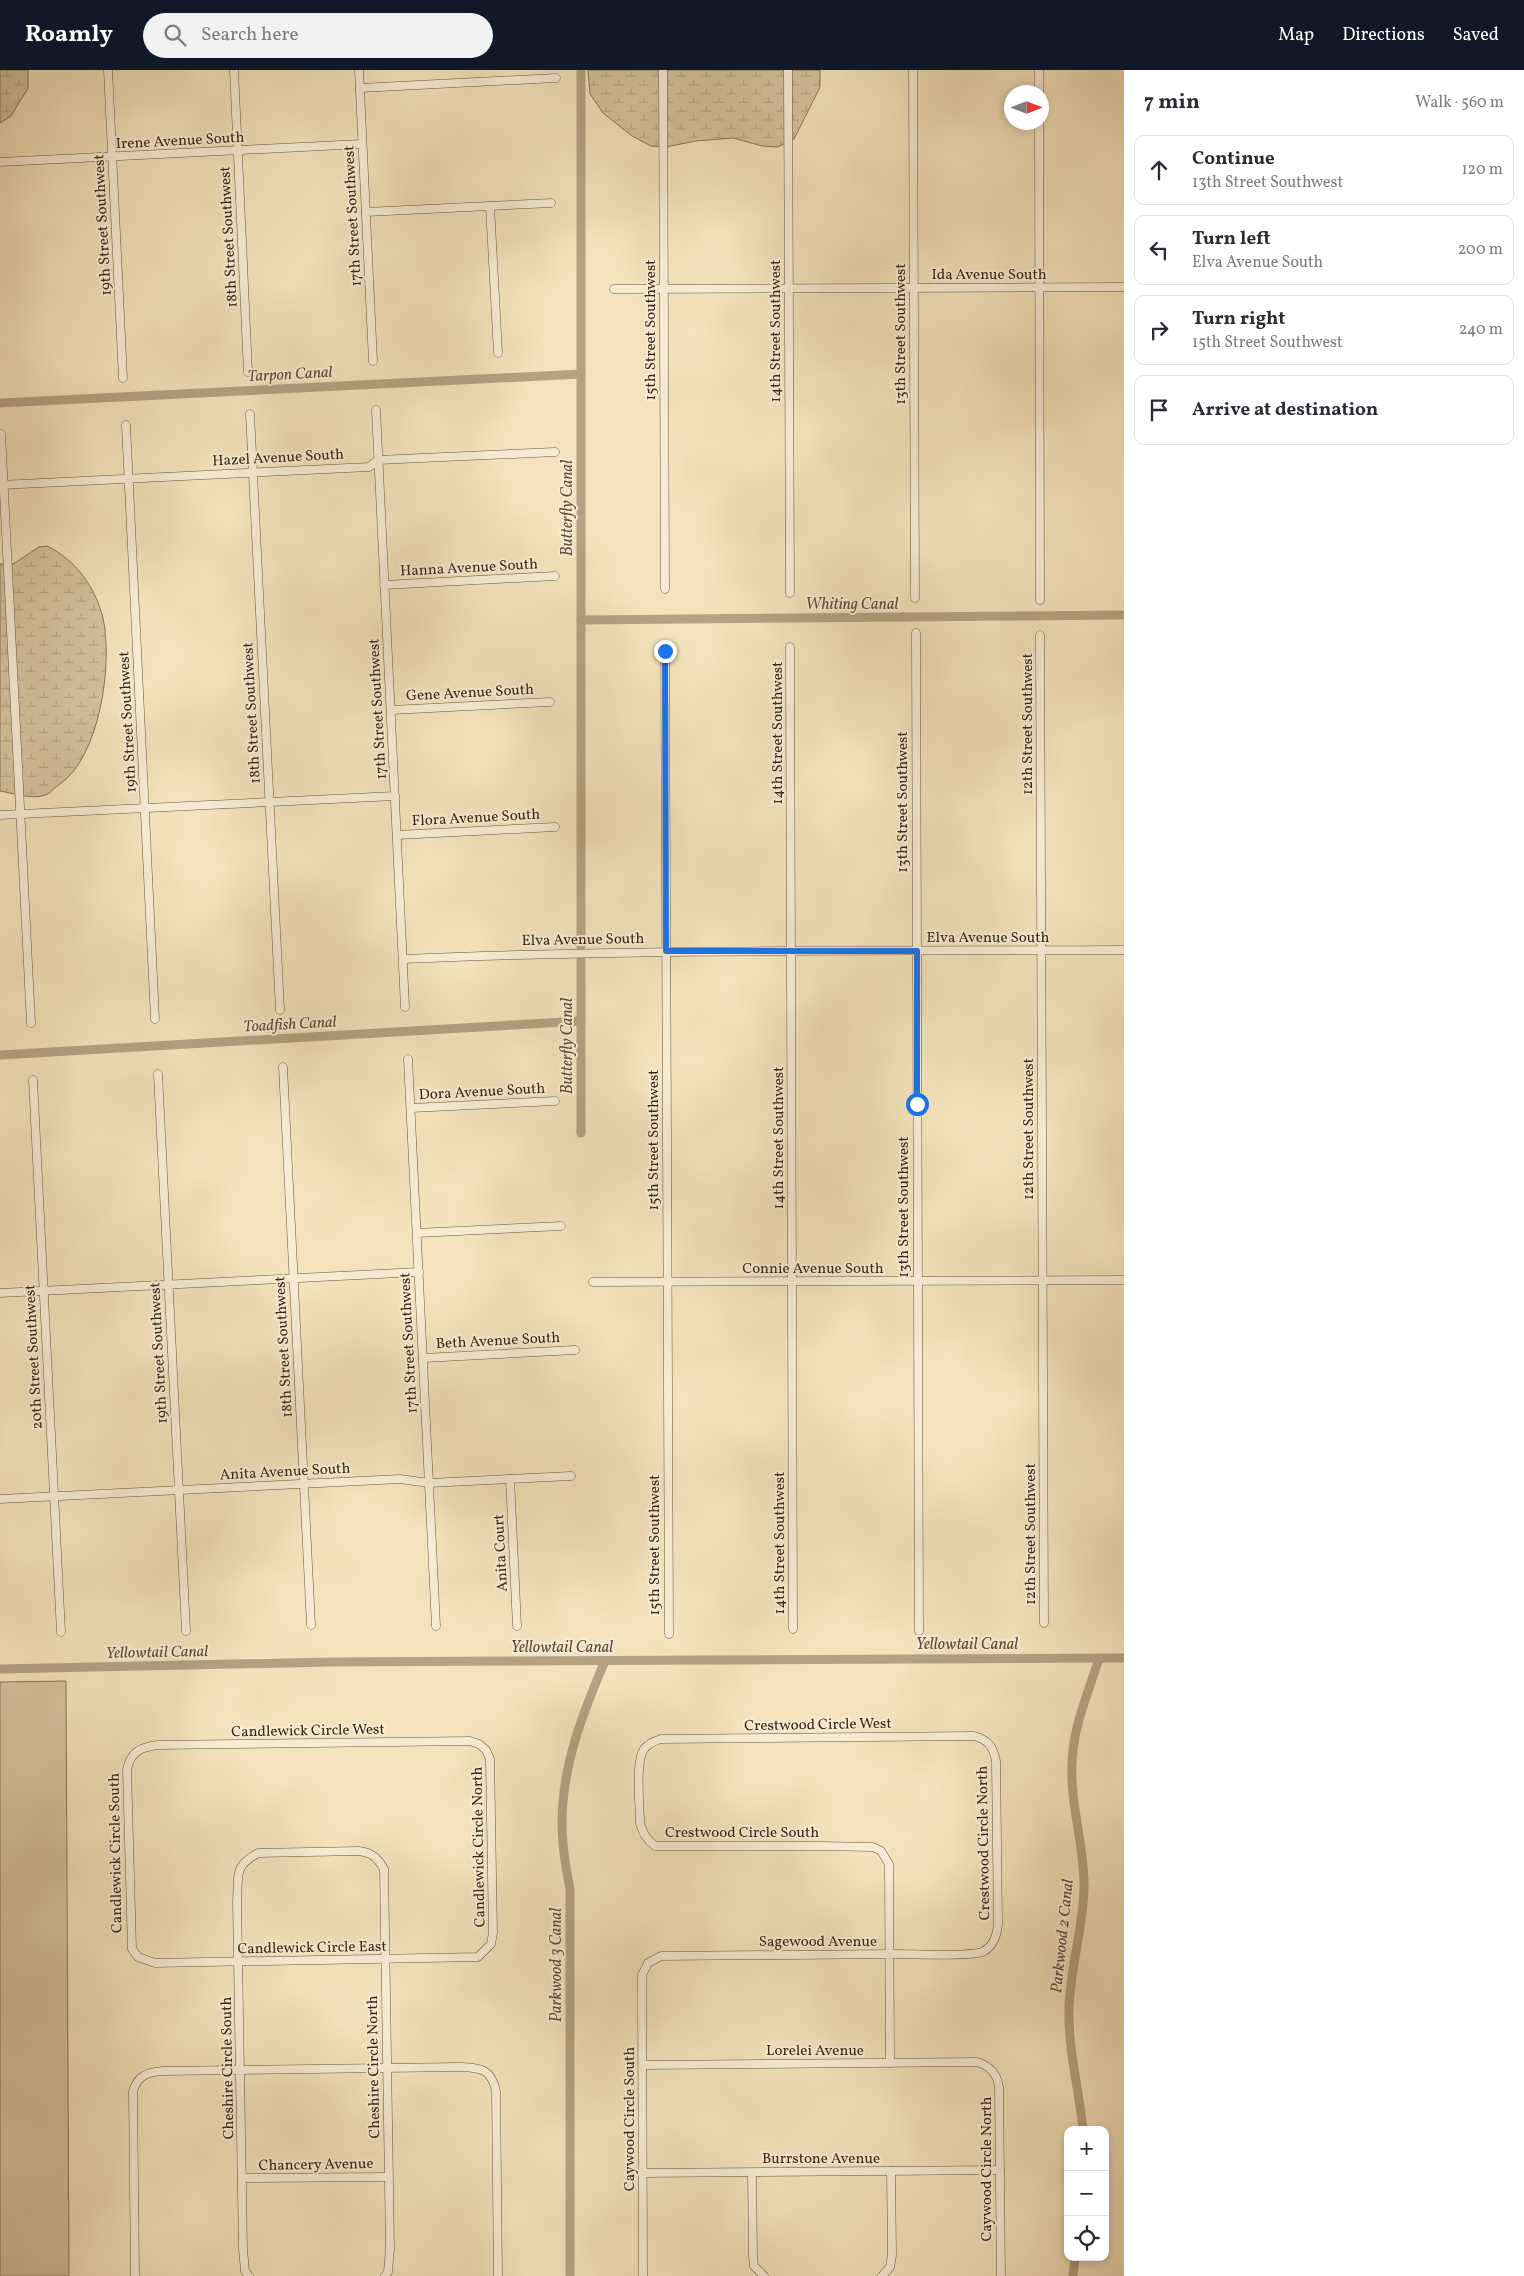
<!DOCTYPE html>
<meta charset="utf-8">
<style>
:root{--surface:#fff;--page:#f2f2f3;--text:#2b2b33;--muted:#7c7c81;--line:#e1e1e2;--accent:#111827}
body{margin:0;font-family:Vollkorn,serif;background:var(--page);color:var(--text)}
.controls{position:absolute;right:15px;bottom:15px;display:grid;overflow:hidden;border-radius:10px;box-shadow:0 2px 8px #0003}
.controls button{width:45px;height:45px;display:grid;place-items:center;padding:0;border:0;border-bottom:1px solid var(--line);background:var(--surface);color:var(--text);font:25px sans-serif}
.compass{position:absolute;left:1004px;top:15px;width:45px;height:45px;border-radius:50%;background:var(--surface);box-shadow:0 2px 8px #0003;rotate:90deg}
.stop{position:absolute;width:15px;height:15px;margin:-11px;border:4px solid #1a73e8;border-radius:50%;background:#fff}
.stop.end{background:#1a73e8;border-color:#fff;box-shadow:0 1px 5px #0008}
.list{margin:0;padding:0;list-style:none}
h2{display:flex;justify-content:space-between;align-items:center;height:65px;margin:0;padding:0 20px;font-size:21px}
h2 small{font-size:16px;font-weight:400;color:var(--muted)}
.list li{display:grid;grid-template-columns:32px 1fr auto;gap:15px;align-items:center;box-sizing:border-box;height:70px;margin:0 10px 10px;padding:0 10px;border:1px solid var(--line);border-radius:10px}
.list b{display:block;font-size:19px;white-space:nowrap}
.list p{margin:0;font-size:16px;white-space:nowrap;color:var(--muted)}
.list em{font-size:16px;font-style:normal;color:var(--muted)}
.icon{flex:none;width:28px;height:28px;fill:none;stroke:currentColor;stroke-width:2;stroke-linecap:round;stroke-linejoin:round}
.map{position:relative;flex:none;width:1124px;height:2206px;overflow:hidden}
header{display:flex;align-items:center;gap:30px;box-sizing:border-box;height:70px;padding:0 25px;background:var(--accent);color:#fff}
header strong{font-size:24px}
nav{display:flex;gap:28px;margin-inline-start:auto;font-size:18px}
.search{width:350px;height:45px;background:var(--page);display:flex;align-items:center;gap:12px;box-sizing:border-box;padding:0 18px;border-radius:28px;color:var(--muted);font-size:19px}
main{display:flex}
aside{flex:1;background:var(--surface)}
.map>svg:first-child{display:block}
.green{fill:#d4c29e;stroke:#887458}
.wetland{fill:url(#wetland-marsh);stroke:#887458}
.lines{fill:none;stroke-linecap:round;stroke-linejoin:round}
.canal{stroke:#b4a282;stroke-width:9}
.minor-casing{stroke:#69553d;stroke-width:9}
.minor{stroke:#f7ecd3;stroke-width:8}
.route{stroke:#1a73e8;stroke-width:6}
.labels{text-anchor:middle;stroke-width:4;stroke-linejoin:round;paint-order:stroke}
.street-label{font-size:15px;fill:#3b2613;stroke:#f7ecd3}
.water-label{font-size:16px;font-style:italic;fill:#5f4b34;stroke:#f7ecd3}
</style>
<header>
<strong>Roamly</strong>
<div class="search"><svg class="icon" aria-label="search" viewBox="0 0 24 24"><circle cx="10" cy="10" r="6"/><path d="M15 15l6 6"/></svg>Search here</div>
<nav><a>Map</a><a>Directions</a><a>Saved</a></nav>
</header>
<main>
<div class="map">
<svg width="1124" height="2206" viewBox="0 0 1124 2206">
<defs>
<pattern id="wetland-marsh" width="20" height="14" patternUnits="userSpaceOnUse" patternTransform="scale(1.25)"><rect width="20" height="14" fill="#d4c29e"/><path d="M1 5h8M5 5V1M11 12h8M15 12V8" fill="none" stroke="#b7a787"/></pattern>
</defs>
<rect width="100%" height="100%" fill="#f3e2bb"/>
<filter id="stains"><feTurbulence type="fractalNoise" baseFrequency=".004" numOctaves="4"/><feColorMatrix values="0 0 0 0 .2 0 0 0 0 .09 0 0 0 0 .02 0 0 0 .5 -.17"/></filter>
<radialGradient id="worn" r=".72"><stop offset=".6" stop-color="#630" stop-opacity="0"/><stop offset="1" stop-color="#630" stop-opacity=".3"/></radialGradient>
<polygon class="green" points="66,1611 69,2206 0,2206 0,1612"/>
<g class="wetland">
<polygon points="0,0 28,0 28,18 11,46 0,53"/>
<polygon points="588,0 820,0 820,17 794,69 778,77 762,76 733,68 696,71 666,77 651,76 632,66 603,43 590,24"/>
<path d="M47 476C76 490 95 517 103 548 113 594 100 686 60 714 55 717 50 724 45 725 32 730 13 723 0 721V494H13L39 477Z"/>
</g>
<g class="lines">
<g class="canal">
<polyline points="581,0 581,876"/>
<polyline points="0,333 581,304"/>
<polyline points="581,550 1124,545"/>
<polyline points="581,890 581,1063"/>
<polyline points="0,985 581,951"/>
<polyline points="0,1599 332,1592 1124,1588"/>
<path d="M1083 2060C1079 2019 1068 1980 1069 1939 1070 1898 1083 1859 1084 1819 1085 1777 1070 1736 1072 1694 1073 1656 1088 1624 1099 1588"/>
<path d="M570 2206V1819C567 1803 564 1788 563 1773 557 1709 580 1649 605 1591"/>
<polyline points="1073,2206 1075,2187"/>
</g>
<defs>
<g id="minor">
<polyline points="108,0 123,308"/>
<polyline points="234,0 248,302"/>
<polyline points="359,0 373,291"/>
<polyline points="663,0 665,519"/>
<polyline points="788,0 790,523"/>
<polyline points="913,0 915,528"/>
<polyline points="1039,0 1039,22"/>
<polyline points="360,18 556,8"/>
<polyline points="1039,52 1040,530"/>
<polyline points="0,92 362,74"/>
<polyline points="490,136 498,283"/>
<polyline points="366,142 551,133"/>
<polyline points="614,219 1124,217"/>
<polyline points="376,340 405,937"/>
<polyline points="250,344 280,940"/>
<polyline points="126,355 155,949"/>
<polyline points="1,364 31,953"/>
<polyline points="0,415 369,397 378,390 555,382"/>
<polyline points="384,515 555,506"/>
<polyline points="916,563 919,1561"/>
<polyline points="1040,565 1044,1553"/>
<polyline points="665,576 669,1564"/>
<polyline points="790,577 793,1559"/>
<polyline points="391,640 550,632"/>
<polyline points="0,745 395,726"/>
<polyline points="397,765 555,757"/>
<path d="M403 889C643 879 884 881 1124 880"/>
<polyline points="408,989 436,1556"/>
<polyline points="283,997 311,1555"/>
<polyline points="158,1004 186,1561"/>
<polyline points="33,1010 61,1562"/>
<polyline points="411,1038 555,1031"/>
<polyline points="417,1163 561,1156"/>
<polyline points="593,1212 1124,1210"/>
<polyline points="0,1223 419,1202"/>
<polyline points="423,1288 575,1280"/>
<polyline points="510,1409 517,1556"/>
<polyline points="0,1429 400,1409 429,1413 571,1406"/>
<path d="M470 1671 479 1674 486 1680 490 1689 493 1863 491 1874 478 1887 155 1893 138 1887 132 1879 127 1700C130 1682 141 1677 158 1675Z"/>
<path d="M643 1995 977 1992C990 1996 997 2003 999 2017L1001 2206"/>
<polyline points="643,2103 1000,2100"/>
<polyline points="752,2103 753,2186 754,2196 764,2206"/>
<polyline points="243,2108 388,2107"/>
<path d="M135 2206 133 2021C138 2005 148 2002 163 2001L460 1997C480 1998 491 1998 496 2021L498 2206"/>
<path d="M249 2206 245 2201 243 2179 237 1831C239 1805 233 1797 258 1783L359 1781C372 1783 377 1787 384 1799L390 2178 388 2202 385 2206"/>
<path d="M643 2206 642 1905 648 1893 661 1886C739 1885 817 1884 894 1884 912 1884 969 1887 982 1882 994 1877 997 1865 998 1854L996 1691C993 1676 988 1670 974 1666L661 1669C654 1671 649 1673 644 1679 635 1692 640 1735 640 1753 643 1763 646 1769 655 1776H819L873 1777 881 1781 889 1794 890 1993"/>
<polyline points="882,2206 890,2197 892,2185 891,2101"/>
</g>
</defs>
<use href="#minor" class="minor-casing"/>
<use href="#minor" class="minor"/>
</g>
<g class="lines">
<polyline class="route" points="665,581 666,881 917,881 917,1034"/>
</g>
<g class="labels">
<g class="street-label">
<text transform="translate(180 70) rotate(-3)" y="5">Irene Avenue South</text>
<text transform="translate(352 146) rotate(-93)" y="5">17th Street Southwest</text>
<text transform="translate(102 155) rotate(-93)" y="5">19th Street Southwest</text>
<text transform="translate(228 167) rotate(-93)" y="5">18th Street Southwest</text>
<text x="989" y="209">Ida Avenue South</text>
<text transform="translate(650 260) rotate(-90)" y="5">15th Street Southwest</text>
<text transform="translate(775 261) rotate(-90)" y="5">14th Street Southwest</text>
<text transform="translate(900 264) rotate(-90)" y="5">13th Street Southwest</text>
<text transform="translate(278 387) rotate(-3)" y="5">Hazel Avenue South</text>
<text transform="translate(469 497) rotate(-3)" y="5">Hanna Avenue South</text>
<text transform="translate(470 622) rotate(-3)" y="5">Gene Avenue South</text>
<text transform="translate(377 639) rotate(-93)" y="5">17th Street Southwest</text>
<text transform="translate(251 643) rotate(-93)" y="5">18th Street Southwest</text>
<text transform="translate(127 652) rotate(-93)" y="5">19th Street Southwest</text>
<text transform="translate(1027 654) rotate(-90)" y="5">12th Street Southwest</text>
<text transform="translate(777 663) rotate(-90)" y="5">14th Street Southwest</text>
<text transform="translate(902 732) rotate(-90)" y="5">13th Street Southwest</text>
<text transform="translate(476 747) rotate(-3)" y="5">Flora Avenue South</text>
<text x="988" y="872">Elva Avenue South</text>
<text transform="translate(583 869) rotate(-1)" y="5">Elva Avenue South</text>
<text transform="translate(482 1021) rotate(-3)" y="5">Dora Avenue South</text>
<text transform="translate(1028 1059) rotate(-90)" y="5">12th Street Southwest</text>
<text transform="translate(778 1068) rotate(-90)" y="5">14th Street Southwest</text>
<text transform="translate(653 1070) rotate(-90)" y="5">15th Street Southwest</text>
<text transform="translate(903 1137) rotate(-90)" y="5">13th Street Southwest</text>
<text x="813" y="1203">Connie Avenue South</text>
<text transform="translate(498 1270) rotate(-3)" y="5">Beth Avenue South</text>
<text transform="translate(408 1273) rotate(-93)" y="5">17th Street Southwest</text>
<text transform="translate(283 1277) rotate(-93)" y="5">18th Street Southwest</text>
<text transform="translate(158 1283) rotate(-93)" y="5">19th Street Southwest</text>
<text transform="translate(33 1287) rotate(-93)" y="5">20th Street Southwest</text>
<text transform="translate(285 1401) rotate(-3)" y="5">Anita Avenue South</text>
<text transform="translate(1030 1464) rotate(-90)" y="5">12th Street Southwest</text>
<text transform="translate(779 1473) rotate(-90)" y="5">14th Street Southwest</text>
<text transform="translate(654 1475) rotate(-90)" y="5">15th Street Southwest</text>
<text transform="translate(500 1483) rotate(-93)" y="5">Anita Court</text>
<text transform="translate(818 1654) rotate(-1)" y="5">Crestwood Circle West</text>
<text transform="translate(308 1660) rotate(-1)" y="5">Candlewick Circle West</text>
<text x="742" y="1767">Crestwood Circle South</text>
<text transform="translate(983 1773) rotate(-91)" y="5">Crestwood Circle North</text>
<text transform="translate(478 1777) rotate(-91)" y="5">Candlewick Circle North</text>
<text transform="translate(115 1783) rotate(-91)" y="5">Candlewick Circle South</text>
<text x="818" y="1876">Sagewood Avenue</text>
<text transform="translate(312 1877) rotate(-1)" y="5">Candlewick Circle East</text>
<text x="815" y="1985">Lorelei Avenue</text>
<text transform="translate(373 1997) rotate(-91)" y="5">Cheshire Circle North</text>
<text transform="translate(227 1998) rotate(-91)" y="5">Cheshire Circle South</text>
<text transform="translate(629 2049) rotate(-90)" y="5">Caywood Circle South</text>
<text x="821" y="2093">Burrstone Avenue</text>
<text transform="translate(316 2094) rotate(-1)" y="5">Chancery Avenue</text>
<text transform="translate(986 2099) rotate(-90)" y="5">Caywood Circle North</text>
</g>
<g class="water-label">
<text transform="translate(290 303) rotate(-3)" y="6">Tarpon Canal</text>
<text transform="translate(566 438) rotate(-90)" y="6">Butterfly Canal</text>
<text x="852" y="539">Whiting Canal</text>
<text transform="translate(290 953) rotate(-3)" y="6">Toadfish Canal</text>
<text transform="translate(566 976) rotate(-90)" y="6">Butterfly Canal</text>
<text x="967" y="1579">Yellowtail Canal</text>
<text x="562" y="1582">Yellowtail Canal</text>
<text transform="translate(157 1581) rotate(-1)" y="6">Yellowtail Canal</text>
<text transform="translate(1061 1866) rotate(-84)" y="6">Parkwood 2 Canal</text>
<text transform="translate(555 1895) rotate(-90)" y="6">Parkwood 3 Canal</text>
</g>
</g>
<rect width="100%" height="100%" filter="url(#stains)"/>
<rect width="100%" height="100%" fill="url(#worn)"/>
</svg>
<div class="controls">
<button>+</button>
<button>−</button>
<button><svg class="icon" aria-label="locate" viewBox="0 0 24 24"><circle cx="12" cy="12" r="6"/><path d="M12 2v4M12 18v4M2 12h4M18 12h4"/></svg></button>
</div>
<svg class="compass" viewBox="-18 -18 36 36"><path d="M0-13l5 13h-10z" fill="#e53935"/><path d="M0 13l5-13h-10z" fill="#7c7c81"/></svg>
<div class="stop" style="left:917px;top:1034px"></div>
<div class="stop end" style="left:665px;top:581px"></div>
</div>
<aside>
<h2>7 min<small>Walk · 560 m</small></h2>
<ul class="list">
<li><svg class="icon" aria-label="ahead" viewBox="0 0 24 24"><path d="M12 20V5M6 11l6-6 6 6"/></svg><div><b>Continue</b><p>13th Street Southwest</p></div><em>120 m</em></li>
<li><svg class="icon" aria-label="left" viewBox="0 0 24 24"><path d="M17 20v-9H6M10 6l-5 5 5 5"/></svg><div><b>Turn left</b><p>Elva Avenue South</p></div><em>200 m</em></li>
<li><svg class="icon" aria-label="right" viewBox="0 0 24 24"><path d="M7 20v-9h11M14 6l5 5-5 5"/></svg><div><b>Turn right</b><p>15th Street Southwest</p></div><em>240 m</em></li>
<li><svg class="icon" aria-label="arrive" viewBox="0 0 24 24"><path d="M6 21V4h12l-3 4 3 4H6"/></svg><div><b>Arrive at destination</b></div></li>
</ul>
</aside>
</main>
